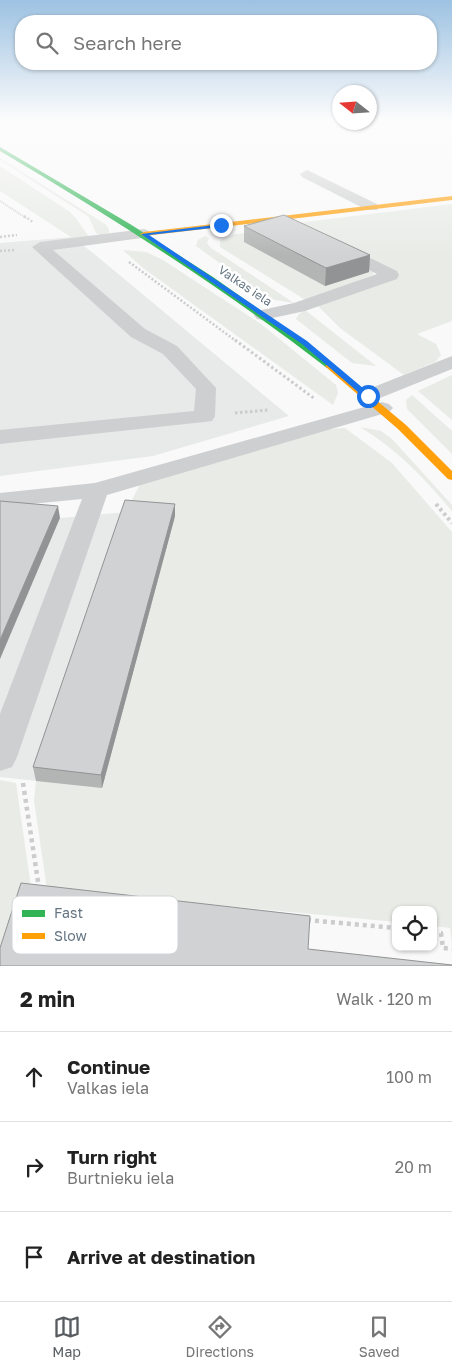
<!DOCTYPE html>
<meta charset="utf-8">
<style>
:root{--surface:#fff;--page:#f2f2f2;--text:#222;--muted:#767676;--line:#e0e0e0;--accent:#585c60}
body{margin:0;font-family:"Golos Text",sans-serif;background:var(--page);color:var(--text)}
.controls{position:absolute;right:15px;bottom:15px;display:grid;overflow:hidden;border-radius:10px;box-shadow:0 1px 4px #0004}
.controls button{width:45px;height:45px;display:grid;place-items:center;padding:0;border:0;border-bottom:1px solid var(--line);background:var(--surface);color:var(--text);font:25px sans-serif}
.compass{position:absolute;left:332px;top:85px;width:45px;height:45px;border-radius:50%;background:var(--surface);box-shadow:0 1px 4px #0004;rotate:287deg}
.stop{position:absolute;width:15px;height:15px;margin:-11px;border:4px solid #1a73e8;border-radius:50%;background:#fff}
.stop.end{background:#1a73e8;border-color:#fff;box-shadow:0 1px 5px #0008}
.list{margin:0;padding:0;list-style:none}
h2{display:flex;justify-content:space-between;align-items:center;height:65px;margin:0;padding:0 20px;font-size:21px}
h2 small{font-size:16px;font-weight:400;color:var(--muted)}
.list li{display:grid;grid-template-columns:32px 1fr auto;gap:15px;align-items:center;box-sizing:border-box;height:90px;padding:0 20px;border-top:1px solid var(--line)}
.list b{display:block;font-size:19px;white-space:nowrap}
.list p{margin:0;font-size:16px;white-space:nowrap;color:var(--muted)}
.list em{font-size:16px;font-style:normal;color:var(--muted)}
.icon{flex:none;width:28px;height:28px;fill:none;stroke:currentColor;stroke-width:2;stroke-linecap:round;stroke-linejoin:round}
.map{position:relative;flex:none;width:452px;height:966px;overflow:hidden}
.search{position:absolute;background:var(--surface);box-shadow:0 1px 4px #0004;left:15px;right:15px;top:15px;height:55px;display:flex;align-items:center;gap:12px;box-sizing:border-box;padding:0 18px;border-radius:20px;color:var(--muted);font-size:19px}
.sheet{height:335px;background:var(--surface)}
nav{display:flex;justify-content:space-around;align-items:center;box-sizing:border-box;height:70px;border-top:1px solid var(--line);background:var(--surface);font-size:14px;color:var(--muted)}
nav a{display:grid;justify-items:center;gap:2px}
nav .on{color:var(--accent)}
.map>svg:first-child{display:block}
.built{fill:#e8e9e9}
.green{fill:#e8ebe6}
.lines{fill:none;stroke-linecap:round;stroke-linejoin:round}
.path-far4{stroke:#cbcccd;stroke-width:2;stroke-dasharray:1 1;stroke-linecap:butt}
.path-far3{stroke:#cbcccd;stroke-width:2.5;stroke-dasharray:2 2;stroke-linecap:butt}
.path-far2{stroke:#cbcccd;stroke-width:3;stroke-dasharray:2.5 2.5;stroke-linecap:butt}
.path-far1{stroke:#cbcccd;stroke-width:4;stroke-dasharray:3 3;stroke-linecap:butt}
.path{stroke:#cbcccd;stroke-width:4.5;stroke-dasharray:4 4;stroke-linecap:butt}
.lane{fill:#cecfd0;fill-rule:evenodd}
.fast{fill:#30b455;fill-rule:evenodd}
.slow{fill:#ff9f0a;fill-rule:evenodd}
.wall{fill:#b3b5b5}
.shaded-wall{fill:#929394}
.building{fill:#d0d2d3;stroke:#929394}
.route{fill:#1a73e8}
.labels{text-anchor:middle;stroke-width:5;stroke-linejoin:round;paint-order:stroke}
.far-street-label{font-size:12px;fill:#657683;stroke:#fff}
.key{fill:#fff;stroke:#d1d6da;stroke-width:1}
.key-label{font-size:14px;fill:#657683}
</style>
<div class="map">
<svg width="452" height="966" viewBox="0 0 452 966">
<rect width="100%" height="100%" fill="#f9f9f9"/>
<g class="built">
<polygon points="72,237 93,253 289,416 153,456 0,476 0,243"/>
<polygon points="126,512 102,788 0,777 0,514 60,518"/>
</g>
<g class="green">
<polygon points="0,158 105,224 109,229 109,233 103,237 96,233 89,217 0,160"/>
<path d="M0 166 70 212C80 221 83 232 93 240L77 241 0 191Z"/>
<polygon points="452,204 452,321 417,334 436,344 441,355 435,362 404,375 340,328 318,306 394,274 297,223"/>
<polygon points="260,232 371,268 374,274 364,279 307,301 220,247 220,240 235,234"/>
<polygon points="205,236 209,238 207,243 211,248 294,303 270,299 196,246 198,240"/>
<polygon points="123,250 146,252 163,260 261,324 336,385 338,393 333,405 143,268"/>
<polygon points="305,310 376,366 352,363 296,319 299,314"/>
<polygon points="452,375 452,420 418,391"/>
<polygon points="412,395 452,431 452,454 407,409 406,400"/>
<path d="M360 427 381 431 392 439 452 505V511C425 479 397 449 360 427Z"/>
<polygon points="345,428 392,463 452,532 452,944 450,928 433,926 433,910 396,910 396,922 47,889 34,801 36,781 126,512 142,480 319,430"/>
<polygon points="0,780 16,783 31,887 4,966 0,966"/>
</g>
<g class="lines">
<polyline class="path-far4" points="0,201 26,218"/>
<g class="path-far3">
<polyline points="24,216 33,222"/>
<polyline points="0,237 17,235"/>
<polyline points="0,251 14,250"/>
<polyline points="129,262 236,341"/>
</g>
<g class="path-far2">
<polyline points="235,340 315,399"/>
<polyline points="235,413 268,410"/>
</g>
<polyline class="path-far1" points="436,504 452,523"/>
<g class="path">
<polyline points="23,783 39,888"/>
<polyline points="307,920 396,928"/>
<polyline points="433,932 441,933 443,948 452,949"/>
</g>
<g class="lane">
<polygon points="307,170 377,204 379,207 377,210 367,210 302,177 300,174"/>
<polygon points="144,229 149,231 152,234 149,237 53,250 145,329 177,346 216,388 215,416 212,421 204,422 0,444 0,430 194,411 196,389 163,354 131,337 32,247 40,242"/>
<polygon points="341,244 397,271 399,275 397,279 305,311 263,320 257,319 254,315 257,311 294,303 377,274 335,252 333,249 335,246"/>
<polygon points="452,356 452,369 375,400 368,402 361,400 358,396 361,392"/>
<polygon points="382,402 389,404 393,408 389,412 107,495 17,757 12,767 0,771 0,714 82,499 0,507 0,493 95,483"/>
</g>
<path class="fast" d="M0 147 130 224 213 277 294 334 335 366 333 368H327C223 288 113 218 0 151Z"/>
<g class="slow">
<polygon points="452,196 452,200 144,236 140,234 144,232"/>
<polygon points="330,363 333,364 406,425 452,471 452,480 448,479 398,429 327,368 325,366"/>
</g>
</g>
<g class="wall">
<polygon points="244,226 370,255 369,272 325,286 244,242"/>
<polygon points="175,516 102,788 36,781 33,767"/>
</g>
<g class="shaded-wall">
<polygon points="370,255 369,272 325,286 326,268"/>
<polygon points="175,504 175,516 102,788 101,775"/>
<polygon points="58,506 60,518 0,659 0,640"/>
</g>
<g class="building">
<polygon points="284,215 370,255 326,268 244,226"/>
<polygon points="125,500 175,504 101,775 33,767"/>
<polygon points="0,501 58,506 0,640"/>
<polygon points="21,883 310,916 308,949 452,965 452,966 0,966 0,948"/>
</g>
<linearGradient id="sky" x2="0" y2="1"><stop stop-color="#9dc2e2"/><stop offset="0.47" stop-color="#fcfcfc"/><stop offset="1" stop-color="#fcfcfc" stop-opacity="0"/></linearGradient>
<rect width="452" height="256" fill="url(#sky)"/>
<polygon class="route" points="223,224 221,227 149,235 307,341 370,394 370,398 365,398 302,344 141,234"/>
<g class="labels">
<g class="far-street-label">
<text transform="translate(245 286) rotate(34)" y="4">Valkas iela</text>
</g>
</g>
<rect x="12" y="896" width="166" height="58" rx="8" class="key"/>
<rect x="22" y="910" width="23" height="7" fill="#30b455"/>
<rect x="22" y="933" width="23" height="6" fill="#ff9f0a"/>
<g class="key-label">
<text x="54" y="918">Fast</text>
<text x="54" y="941">Slow</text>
</g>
</svg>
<div class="controls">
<button><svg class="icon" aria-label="locate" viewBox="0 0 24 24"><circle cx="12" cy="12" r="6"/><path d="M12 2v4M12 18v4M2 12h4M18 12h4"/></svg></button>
</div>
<svg class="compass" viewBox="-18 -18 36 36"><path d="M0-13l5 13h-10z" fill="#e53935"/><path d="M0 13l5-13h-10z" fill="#767676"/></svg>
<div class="stop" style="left:368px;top:396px"></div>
<div class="stop end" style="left:221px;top:225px"></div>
<div class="search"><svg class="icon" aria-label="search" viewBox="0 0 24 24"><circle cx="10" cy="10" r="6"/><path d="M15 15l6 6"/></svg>Search here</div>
</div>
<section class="sheet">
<h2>2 min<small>Walk · 120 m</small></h2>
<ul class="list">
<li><svg class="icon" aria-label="ahead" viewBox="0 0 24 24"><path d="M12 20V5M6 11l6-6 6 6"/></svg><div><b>Continue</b><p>Valkas iela</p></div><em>100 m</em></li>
<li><svg class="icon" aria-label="right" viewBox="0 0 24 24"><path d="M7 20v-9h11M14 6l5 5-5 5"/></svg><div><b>Turn right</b><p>Burtnieku iela</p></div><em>20 m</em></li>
<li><svg class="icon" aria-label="arrive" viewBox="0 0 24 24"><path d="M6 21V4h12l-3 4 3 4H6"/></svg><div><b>Arrive at destination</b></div></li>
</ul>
</section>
<nav>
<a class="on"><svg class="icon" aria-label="map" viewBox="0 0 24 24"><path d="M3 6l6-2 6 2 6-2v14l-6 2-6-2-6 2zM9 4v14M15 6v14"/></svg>Map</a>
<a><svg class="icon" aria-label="directions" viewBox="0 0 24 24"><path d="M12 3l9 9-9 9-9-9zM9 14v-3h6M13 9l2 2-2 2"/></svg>Directions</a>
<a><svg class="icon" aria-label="saved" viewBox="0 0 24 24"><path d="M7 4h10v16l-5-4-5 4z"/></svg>Saved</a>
</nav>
